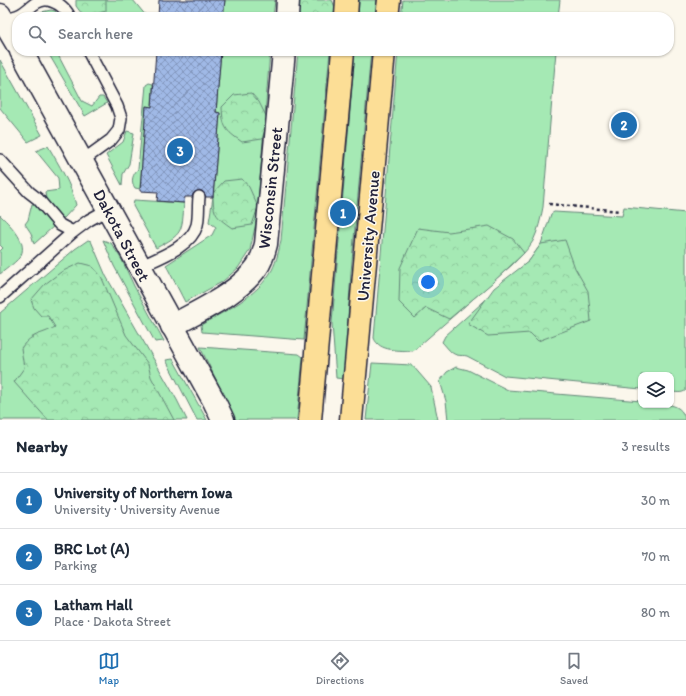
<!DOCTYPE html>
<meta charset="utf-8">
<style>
:root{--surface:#fff;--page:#f6f6f7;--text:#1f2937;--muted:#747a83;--line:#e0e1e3;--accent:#1f6fb2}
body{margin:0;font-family:Itim,sans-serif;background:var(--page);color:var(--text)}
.controls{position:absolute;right:12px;bottom:12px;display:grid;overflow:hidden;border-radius:8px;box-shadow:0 1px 3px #0004}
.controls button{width:36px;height:36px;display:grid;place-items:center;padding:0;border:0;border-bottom:1px solid var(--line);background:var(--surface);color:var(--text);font:20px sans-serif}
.you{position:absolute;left:428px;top:282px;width:14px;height:14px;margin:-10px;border:3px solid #fff;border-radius:50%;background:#1a73e8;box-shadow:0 0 0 6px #1a73e833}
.badge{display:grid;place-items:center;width:26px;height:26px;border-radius:50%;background:var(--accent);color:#fff;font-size:13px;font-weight:700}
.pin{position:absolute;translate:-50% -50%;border:2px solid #fff;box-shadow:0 1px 4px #0006}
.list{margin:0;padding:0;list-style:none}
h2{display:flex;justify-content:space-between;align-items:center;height:52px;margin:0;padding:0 16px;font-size:17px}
h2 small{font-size:13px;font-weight:400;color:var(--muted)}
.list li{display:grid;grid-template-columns:26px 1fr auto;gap:12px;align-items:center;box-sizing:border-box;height:56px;padding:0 16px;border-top:1px solid var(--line)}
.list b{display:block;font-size:15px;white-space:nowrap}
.list p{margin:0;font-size:13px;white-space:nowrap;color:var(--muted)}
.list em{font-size:13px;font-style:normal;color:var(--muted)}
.icon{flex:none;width:22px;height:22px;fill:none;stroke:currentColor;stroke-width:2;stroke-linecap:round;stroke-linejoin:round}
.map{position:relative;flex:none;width:686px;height:420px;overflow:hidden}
.search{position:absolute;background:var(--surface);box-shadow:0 1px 3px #0004;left:12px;right:12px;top:12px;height:44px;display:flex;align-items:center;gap:10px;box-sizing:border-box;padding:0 14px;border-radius:16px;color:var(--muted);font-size:15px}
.sheet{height:220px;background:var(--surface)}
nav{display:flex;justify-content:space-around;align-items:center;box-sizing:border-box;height:56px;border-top:1px solid var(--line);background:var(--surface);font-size:11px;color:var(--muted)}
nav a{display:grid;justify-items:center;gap:2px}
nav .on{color:var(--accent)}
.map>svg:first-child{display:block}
.green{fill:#a5e9b4;stroke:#648678}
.forest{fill:url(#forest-crowns);stroke:#648678}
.building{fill:url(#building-cross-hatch);stroke:#22223b}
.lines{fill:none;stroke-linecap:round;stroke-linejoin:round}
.lane-casing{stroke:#22223b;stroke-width:14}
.street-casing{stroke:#22223b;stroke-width:25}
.primary-casing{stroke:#22223b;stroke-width:25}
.path{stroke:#22223b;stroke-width:2.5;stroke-dasharray:3 3;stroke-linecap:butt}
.lane{stroke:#fbf7ec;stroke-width:11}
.street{stroke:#fbf7ec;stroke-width:22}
.primary{stroke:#fcde96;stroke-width:22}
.labels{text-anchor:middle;stroke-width:3;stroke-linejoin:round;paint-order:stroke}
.street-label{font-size:17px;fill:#22223b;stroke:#fbf7ec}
</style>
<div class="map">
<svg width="686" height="420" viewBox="0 0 686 420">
<defs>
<pattern id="forest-crowns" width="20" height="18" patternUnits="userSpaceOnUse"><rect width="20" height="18" fill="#a5e9b4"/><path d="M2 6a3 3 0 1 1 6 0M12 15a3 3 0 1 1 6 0" fill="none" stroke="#8ec89c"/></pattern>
<pattern id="building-cross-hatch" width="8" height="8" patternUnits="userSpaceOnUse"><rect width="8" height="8" fill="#a0b9e6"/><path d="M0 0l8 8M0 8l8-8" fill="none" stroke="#8296bc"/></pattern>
</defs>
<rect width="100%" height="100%" fill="#fbf7ec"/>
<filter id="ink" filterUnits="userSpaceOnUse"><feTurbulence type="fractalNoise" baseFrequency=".025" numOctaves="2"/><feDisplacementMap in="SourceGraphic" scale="8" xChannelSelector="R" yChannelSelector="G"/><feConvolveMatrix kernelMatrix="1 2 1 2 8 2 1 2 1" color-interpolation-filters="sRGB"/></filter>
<g filter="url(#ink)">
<g class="green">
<polygon points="79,0 133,0 147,17 89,17"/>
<polygon points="225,0 275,0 273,17 223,17"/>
<polygon points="359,0 377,0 375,17 358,17"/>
<polygon points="403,0 560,0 558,17 401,17"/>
<polygon points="51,10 55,11 60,17 34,17 41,12"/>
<polygon points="47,51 56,51 82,101 92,106 99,97 103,97 107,103 85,116"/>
<polygon points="221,51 270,51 257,218 250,250 238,268 222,282 185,302 166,265 212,235 216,227 209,222 213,197 220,113 216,112"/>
<path d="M298 51H330L304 340 202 332 201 325C226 310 257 297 272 270 277 260 279 250 281 240Z"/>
<polygon points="355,51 371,51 351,272 344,379 336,378 332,323"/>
<path d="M398 51H556L543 207C541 218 538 231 533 241 528 250 519 258 512 265L413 351C400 350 379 352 374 338Z"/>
<polygon points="0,60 42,135 28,142 0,108"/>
<path d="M149 83 153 84 152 107H146L140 189 135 188C130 181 133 174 138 169L146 85Z"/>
<polygon points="127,131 134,133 129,164 123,174 122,185 106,155 123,142"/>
<path d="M48 146C59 165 71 184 76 205L64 218 61 217 46 199 45 192 59 190 58 178 36 151Z"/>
<path d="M134 200 184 203C182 232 183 234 156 248L133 206Z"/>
<polygon points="32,204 36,204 54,226 34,244 31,233 25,224 28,220"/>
<path d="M624 207 686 213V390C682 394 676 392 671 392V375H641V389L505 376 467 356C464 355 461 356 457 355 451 354 447 347 442 342L445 336 529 261 541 244 551 214 554 212 622 216Z"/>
<path d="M0 215C8 223 28 241 21 255 19 260 5 270 0 274V251L3 248 0 245Z"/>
<polygon points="88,240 91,241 106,276 177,400 187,420 0,420 0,313 75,249"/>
<polygon points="103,240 111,243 122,260 134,286 164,341 155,342 114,266"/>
<polygon points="200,347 299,354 303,357 297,420 236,420"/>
<polygon points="173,359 207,420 197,420 166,360"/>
<polygon points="372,363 412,365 431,387 438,420 366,420"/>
<path d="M456 367 468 370 508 390 641 401V405C657 405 682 399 685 420H448L446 401 440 381 447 372Z"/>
</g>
<g class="forest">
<polygon points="76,0 106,0 106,11 84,17 76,6"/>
<polygon points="296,0 332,0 339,17 294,17"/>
<path d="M251 93 259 102 268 120 262 139 242 142C225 130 223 128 222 107L234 95Z"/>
<path d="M242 179 249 187 258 207 252 225 232 228C215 216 213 214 213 193L224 181Z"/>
<polygon points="489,226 513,239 524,253 492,283 449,319 426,308 415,318 399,302 400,268 418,228 449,232"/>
<polygon points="565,240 575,268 588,291 591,321 538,341 530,333 488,336 468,324 494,288 529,261 541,244"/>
<path d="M80 263 92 266 101 276 126 335 148 364 151 377 174 420H48L14 382 24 368 21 348C33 332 40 336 55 327L48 316H41L34 308 31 300 45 284 61 272Z"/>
</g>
<g class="building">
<polygon points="159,0 225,0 223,17 158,17"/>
<polygon points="156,51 221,51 216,112 220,113 213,197 206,197 203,192 199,190 194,193 192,197 185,197 184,203 157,201 158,192 140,191 146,106 152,107"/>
</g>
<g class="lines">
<defs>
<g id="lane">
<path d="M48 0C59 3 64 7 70 17"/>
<path d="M1 23C6 17 14 18 21 14 29 10 35 0 45 0"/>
<polyline points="0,160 29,192 38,199 60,225 73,232"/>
<polyline points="82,161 111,140 119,130 121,118 117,106 88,51"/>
<path d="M139 267C158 258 191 247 197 225 199 217 198 206 199 197"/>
<polyline points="0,297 73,232 89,220 109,209"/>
</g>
<g id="street">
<polyline points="0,15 17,44"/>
<polyline points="287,17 288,0"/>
<polyline points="21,51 214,401 223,420"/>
<path d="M172 326C200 310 238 294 257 267 262 260 264 252 266 244L284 51"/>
</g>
<g id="primary">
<polyline points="346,17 347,0"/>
<polyline points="387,17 389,0"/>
<polyline points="310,420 343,51"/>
<polyline points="351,420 384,51"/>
</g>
</defs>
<use href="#lane" class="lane-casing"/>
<use href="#street" class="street-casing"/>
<use href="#primary" class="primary-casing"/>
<polyline class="path" points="549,204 620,211"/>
<use href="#lane" class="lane"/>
<use href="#street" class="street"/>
<use href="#primary" class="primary"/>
</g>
</g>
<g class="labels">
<g class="street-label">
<text transform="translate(270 188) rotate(-84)" y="6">Wisconsin Street</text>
<text transform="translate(122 235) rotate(62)" y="6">Dakota Street</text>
<text transform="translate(368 236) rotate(-85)" y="6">University Avenue</text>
</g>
</g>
</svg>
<div class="controls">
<button><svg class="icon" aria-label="layers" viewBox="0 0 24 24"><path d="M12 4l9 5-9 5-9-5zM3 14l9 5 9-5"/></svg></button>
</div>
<div class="you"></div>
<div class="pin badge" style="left:343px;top:213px">1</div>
<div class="pin badge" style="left:624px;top:125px">2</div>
<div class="pin badge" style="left:180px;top:151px">3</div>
<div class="search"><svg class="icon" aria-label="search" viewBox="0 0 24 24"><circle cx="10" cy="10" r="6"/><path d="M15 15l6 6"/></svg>Search here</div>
</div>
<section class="sheet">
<h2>Nearby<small>3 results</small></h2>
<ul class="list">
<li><span class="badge">1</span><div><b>University of Northern Iowa</b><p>University · University Avenue</p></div><em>30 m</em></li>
<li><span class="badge">2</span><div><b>BRC Lot (A)</b><p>Parking</p></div><em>70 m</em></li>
<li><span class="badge">3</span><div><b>Latham Hall</b><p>Place · Dakota Street</p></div><em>80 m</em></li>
</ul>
</section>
<nav>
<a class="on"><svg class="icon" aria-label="map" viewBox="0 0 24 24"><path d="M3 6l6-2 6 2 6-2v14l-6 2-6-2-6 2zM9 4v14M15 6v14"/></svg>Map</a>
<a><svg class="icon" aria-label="directions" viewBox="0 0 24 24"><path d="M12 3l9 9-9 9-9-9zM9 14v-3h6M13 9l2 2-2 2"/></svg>Directions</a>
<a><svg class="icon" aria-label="saved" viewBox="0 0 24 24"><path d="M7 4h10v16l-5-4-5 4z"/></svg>Saved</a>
</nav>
